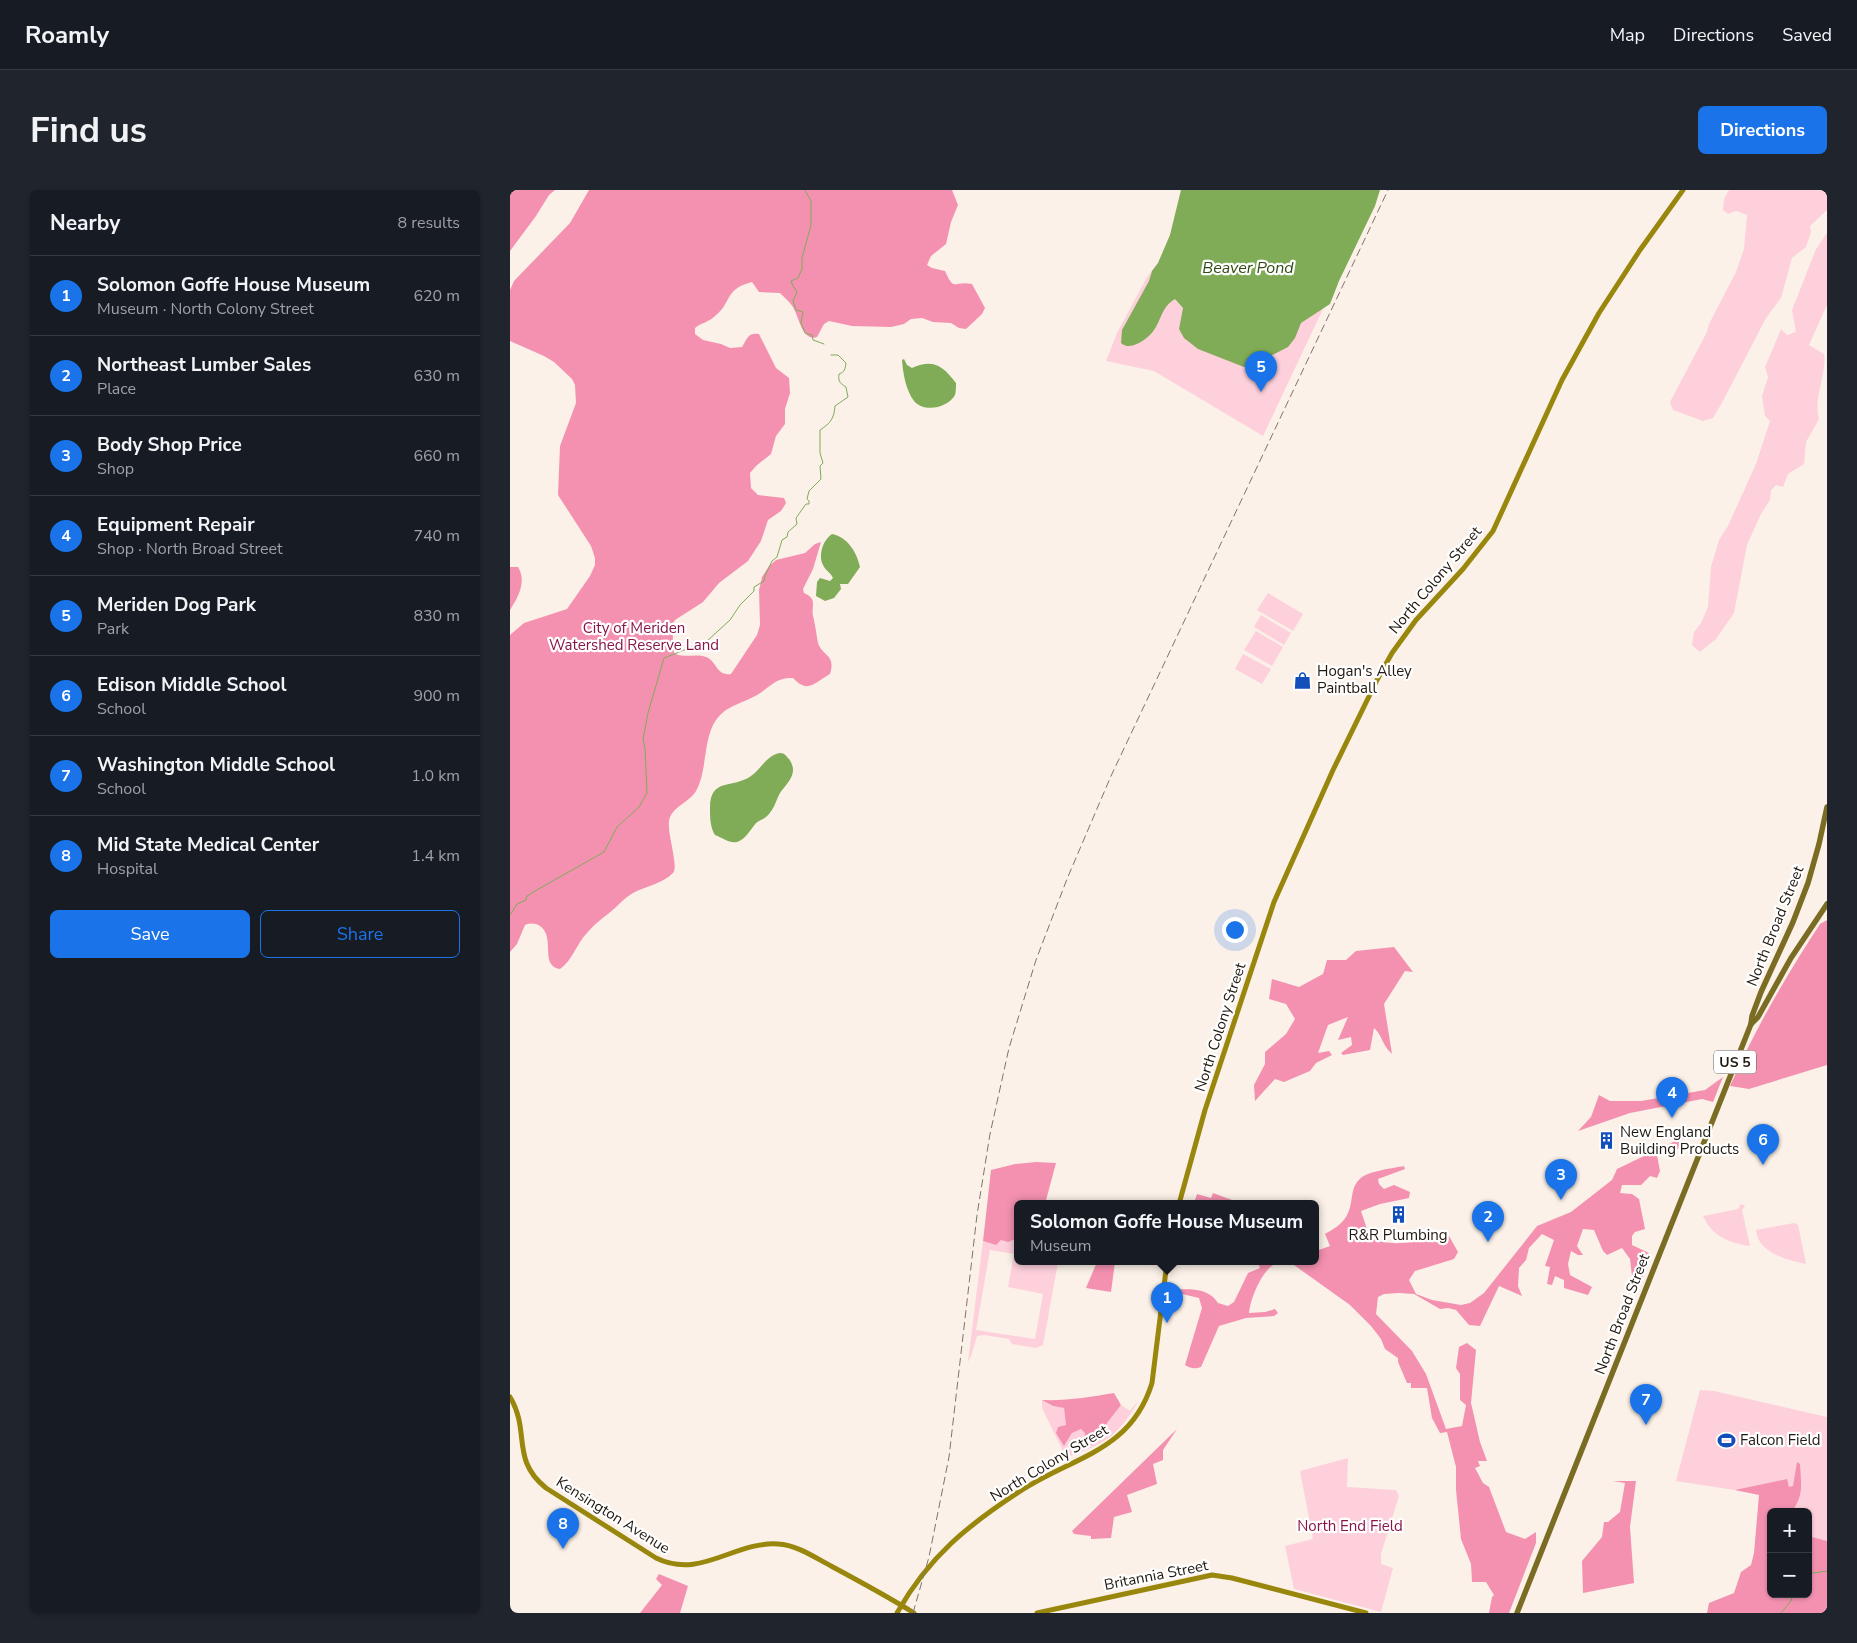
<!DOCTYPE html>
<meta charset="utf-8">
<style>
:root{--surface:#171b24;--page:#20242c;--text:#f1f3f6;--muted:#9ea1a6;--line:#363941;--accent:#1a73e8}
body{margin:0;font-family:"Nunito Sans",sans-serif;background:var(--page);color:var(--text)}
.controls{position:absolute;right:15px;bottom:15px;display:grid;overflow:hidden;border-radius:8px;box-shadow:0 1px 4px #0004}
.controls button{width:45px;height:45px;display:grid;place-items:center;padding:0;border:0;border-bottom:1px solid var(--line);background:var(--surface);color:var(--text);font:25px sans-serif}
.you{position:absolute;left:724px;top:739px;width:18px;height:18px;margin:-12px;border:4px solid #fff;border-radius:50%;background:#1a73e8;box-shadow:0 0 0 8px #1a73e833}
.badge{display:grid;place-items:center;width:32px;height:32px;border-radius:50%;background:var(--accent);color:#fff;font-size:16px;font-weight:700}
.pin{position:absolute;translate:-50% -41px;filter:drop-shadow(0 1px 2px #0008)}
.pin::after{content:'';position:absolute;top:26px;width:18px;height:15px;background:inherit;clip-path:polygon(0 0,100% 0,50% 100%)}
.popup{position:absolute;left:504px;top:1010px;width:305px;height:65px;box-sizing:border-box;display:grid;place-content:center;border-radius:8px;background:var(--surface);filter:drop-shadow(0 1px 4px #0005);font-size:16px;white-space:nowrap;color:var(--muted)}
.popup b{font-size:19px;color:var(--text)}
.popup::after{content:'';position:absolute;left:50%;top:100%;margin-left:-10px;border:10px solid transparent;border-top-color:var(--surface)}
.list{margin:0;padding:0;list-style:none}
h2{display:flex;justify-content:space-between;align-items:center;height:65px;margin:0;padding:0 20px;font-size:21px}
h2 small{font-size:16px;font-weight:400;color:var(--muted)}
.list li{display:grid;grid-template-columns:32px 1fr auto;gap:15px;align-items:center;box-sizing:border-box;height:80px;padding:0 20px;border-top:1px solid var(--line)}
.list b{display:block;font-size:19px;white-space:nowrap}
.list p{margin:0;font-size:16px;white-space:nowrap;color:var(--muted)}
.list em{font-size:16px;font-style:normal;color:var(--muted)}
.actions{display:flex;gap:10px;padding:15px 20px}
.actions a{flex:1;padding:11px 0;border:1px solid var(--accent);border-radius:8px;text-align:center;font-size:18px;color:var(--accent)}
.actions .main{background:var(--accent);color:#fff}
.map{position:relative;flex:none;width:1317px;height:1423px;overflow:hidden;border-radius:8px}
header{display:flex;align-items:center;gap:30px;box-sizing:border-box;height:70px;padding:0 25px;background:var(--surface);border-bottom:1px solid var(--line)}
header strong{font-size:24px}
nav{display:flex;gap:28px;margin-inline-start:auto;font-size:18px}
.intro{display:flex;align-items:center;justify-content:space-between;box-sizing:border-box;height:120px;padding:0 30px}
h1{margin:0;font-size:35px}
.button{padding:12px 22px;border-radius:8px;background:var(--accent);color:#fff;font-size:18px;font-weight:700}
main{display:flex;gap:30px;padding:0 30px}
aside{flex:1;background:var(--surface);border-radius:8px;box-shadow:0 1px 4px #0004}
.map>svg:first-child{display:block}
.green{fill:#fdd0dc;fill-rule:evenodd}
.forest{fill:#f491b1}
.water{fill:#80ac57}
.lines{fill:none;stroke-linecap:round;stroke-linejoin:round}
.stream{stroke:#80ac57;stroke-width:1}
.secondary{stroke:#99860d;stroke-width:5}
.primary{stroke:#7a6d23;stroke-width:5.5}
.rail{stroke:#7d746b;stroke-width:1;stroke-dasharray:8 4;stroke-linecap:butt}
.labels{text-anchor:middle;stroke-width:4.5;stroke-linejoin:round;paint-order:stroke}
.shield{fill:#fff;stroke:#645d58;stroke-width:1}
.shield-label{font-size:14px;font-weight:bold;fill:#211810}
.street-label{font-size:15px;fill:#211810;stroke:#fff}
.park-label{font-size:15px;fill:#881449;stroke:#fff}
.poi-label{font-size:15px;fill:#211810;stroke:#fff;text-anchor:start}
.water-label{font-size:16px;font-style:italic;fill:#2f4b0f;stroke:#fff}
</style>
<header>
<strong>Roamly</strong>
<nav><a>Map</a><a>Directions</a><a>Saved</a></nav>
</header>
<div class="intro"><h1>Find us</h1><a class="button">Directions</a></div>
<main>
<aside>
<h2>Nearby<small>8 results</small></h2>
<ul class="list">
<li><span class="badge">1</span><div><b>Solomon Goffe House Museum</b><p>Museum · North Colony Street</p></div><em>620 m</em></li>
<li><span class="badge">2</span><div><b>Northeast Lumber Sales</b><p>Place</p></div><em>630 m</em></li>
<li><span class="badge">3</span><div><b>Body Shop Price</b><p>Shop</p></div><em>660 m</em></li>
<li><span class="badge">4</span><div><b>Equipment Repair</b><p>Shop · North Broad Street</p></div><em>740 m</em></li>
<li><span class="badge">5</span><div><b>Meriden Dog Park</b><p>Park</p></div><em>830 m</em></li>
<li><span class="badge">6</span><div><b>Edison Middle School</b><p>School</p></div><em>900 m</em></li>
<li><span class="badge">7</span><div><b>Washington Middle School</b><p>School</p></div><em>1.0 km</em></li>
<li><span class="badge">8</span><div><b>Mid State Medical Center</b><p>Hospital</p></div><em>1.4 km</em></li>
</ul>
<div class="actions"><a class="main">Save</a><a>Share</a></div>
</aside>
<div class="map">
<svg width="1317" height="1423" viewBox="0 0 1317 1423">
<rect width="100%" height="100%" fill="#fbf1e8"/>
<g class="green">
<polygon points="671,0 869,0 753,246 644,181 596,171 607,143 637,87 648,73 660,45"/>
<polygon points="1219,0 1317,0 1317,20 1300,36 1301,42 1296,57 1282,68 1271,108 1256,128 1213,211 1203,228 1193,231 1163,220 1160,212 1197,142 1199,134 1226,82 1234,59 1237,25 1226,21 1218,24 1213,20 1214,9"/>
<path d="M1317 43V115L1299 155 1314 164C1317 185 1303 207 1309 229L1296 252 1294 274 1278 284 1273 297 1266 295 1261 300 1260 310 1251 324 1237 355 1224 423 1206 449 1190 462 1182 455 1184 442 1191 433 1198 417 1201 377 1209 350 1218 336 1246 274 1260 231 1255 226 1252 206 1258 187 1255 177 1271 139 1277 145 1286 142 1282 120 1306 59Z"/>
<polygon points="758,403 793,424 783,441 747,420"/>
<polygon points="751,425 781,443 774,455 744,437"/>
<polygon points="746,441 773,457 762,476 734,460"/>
<polygon points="733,464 761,479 752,494 725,479"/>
<path d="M1231 1014 1235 1016 1232 1020 1240 1056C1219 1053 1202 1046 1193 1026L1228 1019Z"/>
<path d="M1284 1033 1288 1035 1296 1074C1277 1070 1248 1063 1246 1040Z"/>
<path d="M505 1048 508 1056V1072H548L533 1155 526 1158 502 1154 499 1149 474 1145 467 1146 461 1166 458 1172 473 1051 486 1054 491 1050ZM480 1060 504 1064 498 1097 533 1104 525 1149 466 1140Z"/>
<polygon points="1190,1200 1204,1201 1317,1227 1317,1423 1261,1404 1298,1404 1298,1322 1271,1322 1276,1308 1166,1291"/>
<path d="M532 1210 543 1216 554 1218 556 1235 555 1255 562 1243 571 1239 576 1242 573 1254H583L588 1246 596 1242 597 1233 611 1215 620 1221 629 1210C610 1243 596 1254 560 1266L553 1261 532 1218Z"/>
<polygon points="838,1268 837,1297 886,1300 889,1306 871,1364 871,1374 883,1378 871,1422 784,1399 775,1356 803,1349 790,1281"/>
</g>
<g class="forest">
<polygon points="0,0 45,0 39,5 26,26 0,61"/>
<path d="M79 0H442L448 15 441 32 436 54 421 66 417 75 422 78 435 81C445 103 443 90 462 94L475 118 472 124 456 139 449 138 441 133 423 132 412 128 401 129 394 134 381 137 342 136 319 131 314 134 307 147C293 152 289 128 284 119 281 113 275 108 270 103L249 102 242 92C214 99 222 113 205 126 199 132 191 133 185 138V144L193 150 211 154 220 158 232 157C237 149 238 142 249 144L266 178 279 188 280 203 275 219V234L266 246 261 264 246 276 240 283 241 298 248 305 274 308 276 313 271 321 258 330 251 351 238 371 209 393 193 412 165 430 162 435 164 463C174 469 185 463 196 467 207 471 206 486 221 484L247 445 250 435 249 400 252 387 259 376 266 370 295 363 305 354 311 352 303 379 293 399 294 403C308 409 301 416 303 426 305 433 307 448 308 453 313 467 326 464 320 484 304 493 298 504 283 488 266 487 260 497 247 505 237 511 225 514 216 520 190 538 200 576 186 601 180 612 161 617 159 631 157 643 169 677 163 683 152 694 136 696 123 703 116 707 111 712 105 718 96 726 85 733 77 743 67 753 62 771 50 779 29 776 46 747 30 736 25 733 20 733 15 735L7 754 0 762V445L14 433 57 419 80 386 85 375V368L81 356 48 305 50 256 66 213 65 195 62 189 44 172 34 166 0 151V100L4 91 60 33Z"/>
<path d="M0 377H8C17 392 8 407 0 420Z"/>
<path d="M1317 730V875L1239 899 1220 896C1245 839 1276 786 1310 734Z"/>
<path d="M884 757 903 782 895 781 874 814 882 864C871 854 873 846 864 838L860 860 833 865 831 863 842 855 841 847 828 850 838 827 818 835 808 863 819 861 822 865 806 873 800 881 774 892 765 889 745 911 744 895 755 874V862L776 844 785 829 776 814 759 809 762 789 789 797 813 784 817 770H836L846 761Z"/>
<polygon points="1213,887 1203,912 1192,909 1120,923 1068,941 1081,927 1089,905 1100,911 1131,911 1195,900"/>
<path d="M1184 942 1183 945 1171 950 1168 959 1147 965 1150 981 1147 988 1140 986 1131 995H1112L1110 1003 1122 1004 1129 1009 1135 1039 1125 1042 1122 1046V1055L1139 1063 1132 1089 1122 1086 1120 1069 1112 1058 1097 1065 1093 1061 1084 1040 1073 1039 1067 1056 1073 1065H1068L1061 1061 1058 1074 1060 1085 1082 1097 1078 1105 1054 1098V1090L1045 1086 1042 1095 1037 1094 1040 1077 1035 1076 1044 1050 1032 1044 1019 1058 1016 1070 1009 1078 1008 1096 1012 1106 989 1096 970 1136 959 1135 946 1120 938 1118 930 1119 904 1104 889 1103 874 1104 868 1107 866 1124 902 1161 916 1184 936 1239 952 1236 956 1215 950 1210V1184L946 1178 949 1157 957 1153 966 1160 961 1213 970 1252 977 1271H968L970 1276 965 1278 973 1293 979 1297 996 1342 1015 1349 1026 1342V1353L999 1423H979L982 1407 984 1405 976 1392H962L961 1374 951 1349 946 1300V1277L937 1242 930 1243 922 1228 917 1198H901V1193H897L888 1172V1168L875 1159 871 1149 861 1136 840 1115 784 1075C778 1073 771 1071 765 1074 752 1080 740 1109 739 1123L755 1122 765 1119 768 1123 764 1126 736 1128 709 1136 691 1177C685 1179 681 1179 675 1175L692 1118 689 1108 672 1104 663 1107 657 1100C675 1099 698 1096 708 1113L718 1116 724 1112 738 1083 750 1078 748 1073 745 1072H806V1061L820 1056 815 1044C824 1039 834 1033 838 1023 844 1011 839 997 852 987 860 981 884 978 894 976L895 979 868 989 869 994 874 999 884 995 900 1002 899 1008 870 1014 851 1021 860 1048C878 1056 897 1053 916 1050 924 1048 931 1043 939 1046L948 1062 944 1069 905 1081 899 1090 906 1104 922 1110 951 1115 960 1113 974 1103 1027 1036 1061 1022 1102 990 1107 979Z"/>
<polygon points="526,972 546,973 535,1014 508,1014 508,1056 505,1049 498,1052 491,1050 486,1055 473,1051 481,980 505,974"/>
<polygon points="703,1003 733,1014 684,1013 687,1004 701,1008"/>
<polygon points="587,1072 605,1072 601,1102 576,1098"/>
<path d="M604 1203 611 1215 597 1233 596 1242C588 1247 584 1254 575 1259L573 1254 575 1243 571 1239 562 1243 554 1256 546 1243 548 1237 556 1235 554 1218 543 1216 532 1210C557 1211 580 1207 604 1203Z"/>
<polygon points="667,1239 653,1260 653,1270 643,1274 647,1294 617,1305 622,1322 604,1327 601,1348 581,1349 581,1346 564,1344 562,1341"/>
<path d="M1287 1272 1290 1274C1291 1293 1294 1304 1283 1320V1322H1261V1404H1298V1346L1317 1351V1423H1197L1199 1413 1224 1403 1231 1382 1241 1375 1244 1363 1249 1305 1225 1300 1277 1289 1279 1297 1283 1296Z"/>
<polygon points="1103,1291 1126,1291 1120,1337 1124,1393 1073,1403 1072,1371 1092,1347 1094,1332 1098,1332 1110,1322 1115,1293"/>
<polygon points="149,1384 178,1396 170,1423 130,1423 152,1395 146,1389"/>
</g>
<g class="water">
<path d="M671 0H870L865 16 829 91 820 114 791 133 785 148 778 157 741 176 734 177 688 159 674 148 669 139 673 118 665 109C646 120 654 140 629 153 622 156 617 158 611 153L612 140 639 91 642 81 648 73 660 45Z"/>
<path d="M394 169 397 175 402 178C423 169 432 175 446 193 446 196 446 202 445 205 438 218 414 223 404 211 396 200 393 184 392 170Z"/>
<path d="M322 344C338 347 347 363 350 377L338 394H330L331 399 324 408 315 411 306 406 307 392 310 388 320 391 323 388C321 383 315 380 313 375 308 365 313 350 322 344Z"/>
<path d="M270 563C275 563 276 566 279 569 291 586 273 595 268 607 265 614 264 618 259 624 255 629 250 630 246 633 241 639 235 650 227 652 220 654 211 647 205 645 200 637 200 627 200 618 200 587 223 599 241 586 251 579 257 565 270 563Z"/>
</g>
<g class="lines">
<g class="stream">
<polyline points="295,0 301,11 301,35 292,68 292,79 288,88 281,91 283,96 287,102 283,111 286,120 293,122 291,133 295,143 302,145 303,150 314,154"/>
<path d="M0 725 7 714 16 710 17 706 25 701 94 662 107 637 129 617 137 603 135 558 133 549 138 523 154 468 197 451 220 430 230 415 244 401V397L254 391 255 386 262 371 267 367 272 350 277 347 278 342 287 334 286 328 296 314H299V311L297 309 299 301 311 289 310 276 313 273 310 263V240C321 233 324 228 325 216L338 207 336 197C330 193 328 192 329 184 335 182 335 179 336 173L328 165H321"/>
<polyline points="1298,1385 1303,1383 1317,1381"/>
<polyline points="1271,1423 1281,1411 1283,1404"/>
</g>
<g class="secondary">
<polyline points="669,1014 695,920 764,712 823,580 867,490 882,463 906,430 953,379 983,341 1052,190 1089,123 1130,60 1173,0"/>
<path d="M0 1207C21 1242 0 1269 36 1298L146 1368C191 1390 224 1351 268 1354 287 1355 304 1367 321 1376 349 1391 377 1406 404 1423"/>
<path d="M387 1423C419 1366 458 1335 512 1300 565 1266 621 1261 642 1193L657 1072"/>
<polyline points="527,1423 702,1385 722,1388 856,1423"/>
</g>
<g class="primary">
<polyline points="1241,834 1248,827 1281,768 1317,714"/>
<polyline points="1007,1423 1241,834 1242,826 1251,802 1283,732 1298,693 1309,654 1317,617"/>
</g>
<polyline class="rail" points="403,1423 419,1367 439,1267 467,1025 480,944 499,858 526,770 557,689 601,586 878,0"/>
</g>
<defs>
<symbol id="shop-bare" viewBox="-9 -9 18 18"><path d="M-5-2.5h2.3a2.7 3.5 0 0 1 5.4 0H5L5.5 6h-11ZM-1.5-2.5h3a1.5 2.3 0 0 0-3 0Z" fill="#134fbb" stroke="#fff" stroke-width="2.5" paint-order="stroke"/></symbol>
<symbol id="building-bare" viewBox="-9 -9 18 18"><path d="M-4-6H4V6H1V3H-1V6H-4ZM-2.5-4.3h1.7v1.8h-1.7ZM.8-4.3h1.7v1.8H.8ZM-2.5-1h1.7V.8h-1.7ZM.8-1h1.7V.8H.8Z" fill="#134fbb" stroke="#fff" stroke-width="2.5" paint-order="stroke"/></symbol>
<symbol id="stadium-bare" viewBox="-9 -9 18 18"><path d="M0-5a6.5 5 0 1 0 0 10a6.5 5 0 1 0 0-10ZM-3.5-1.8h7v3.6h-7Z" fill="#134fbb" stroke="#fff" stroke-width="2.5" paint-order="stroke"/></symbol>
</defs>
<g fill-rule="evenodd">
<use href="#shop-bare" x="780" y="478" width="25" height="25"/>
<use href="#building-bare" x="1084" y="938" width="25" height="25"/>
<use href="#building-bare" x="876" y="1012" width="25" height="25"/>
<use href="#stadium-bare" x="1204" y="1238" width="25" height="25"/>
</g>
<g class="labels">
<rect class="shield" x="1204" y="860.5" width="42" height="23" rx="4"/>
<g class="shield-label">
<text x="1225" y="877">US 5</text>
</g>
<g class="street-label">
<text transform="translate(925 390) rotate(-50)" y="5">North Colony Street</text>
<text transform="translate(1265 736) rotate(-68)" y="5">North Broad Street</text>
<text transform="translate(710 837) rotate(-72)" y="5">North Colony Street</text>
<text transform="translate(1112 1124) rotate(-69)" y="5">North Broad Street</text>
<text transform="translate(539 1273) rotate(-31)" y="5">North Colony Street</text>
<text transform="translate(103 1325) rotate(32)" y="5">Kensington Avenue</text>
<text transform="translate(646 1385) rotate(-11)" y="5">Britannia Street</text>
</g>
<g class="park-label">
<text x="124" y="443">City of Meriden<tspan x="124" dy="17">Watershed Reserve Land</tspan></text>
<text x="840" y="1341">North End Field</text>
</g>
<g class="poi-label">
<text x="807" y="486">Hogan's Alley<tspan x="807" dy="17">Paintball</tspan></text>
<text x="1110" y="947">New England<tspan x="1110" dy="17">Building Products</tspan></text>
<text x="888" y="1050" text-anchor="middle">R&amp;R Plumbing</text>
<text x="1230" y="1255">Falcon Field</text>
</g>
<g class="water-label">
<text x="738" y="83">Beaver Pond</text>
</g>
</g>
</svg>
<div class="controls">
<button>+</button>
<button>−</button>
</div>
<div class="you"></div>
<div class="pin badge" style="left:657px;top:1133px">1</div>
<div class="popup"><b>Solomon Goffe House Museum</b>Museum</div>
<div class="pin badge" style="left:978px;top:1052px">2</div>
<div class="pin badge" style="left:1051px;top:1010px">3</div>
<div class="pin badge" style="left:1162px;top:928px">4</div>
<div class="pin badge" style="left:751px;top:202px">5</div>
<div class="pin badge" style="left:1253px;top:975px">6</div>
<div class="pin badge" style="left:1136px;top:1235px">7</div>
<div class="pin badge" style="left:53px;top:1359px">8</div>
</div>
</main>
